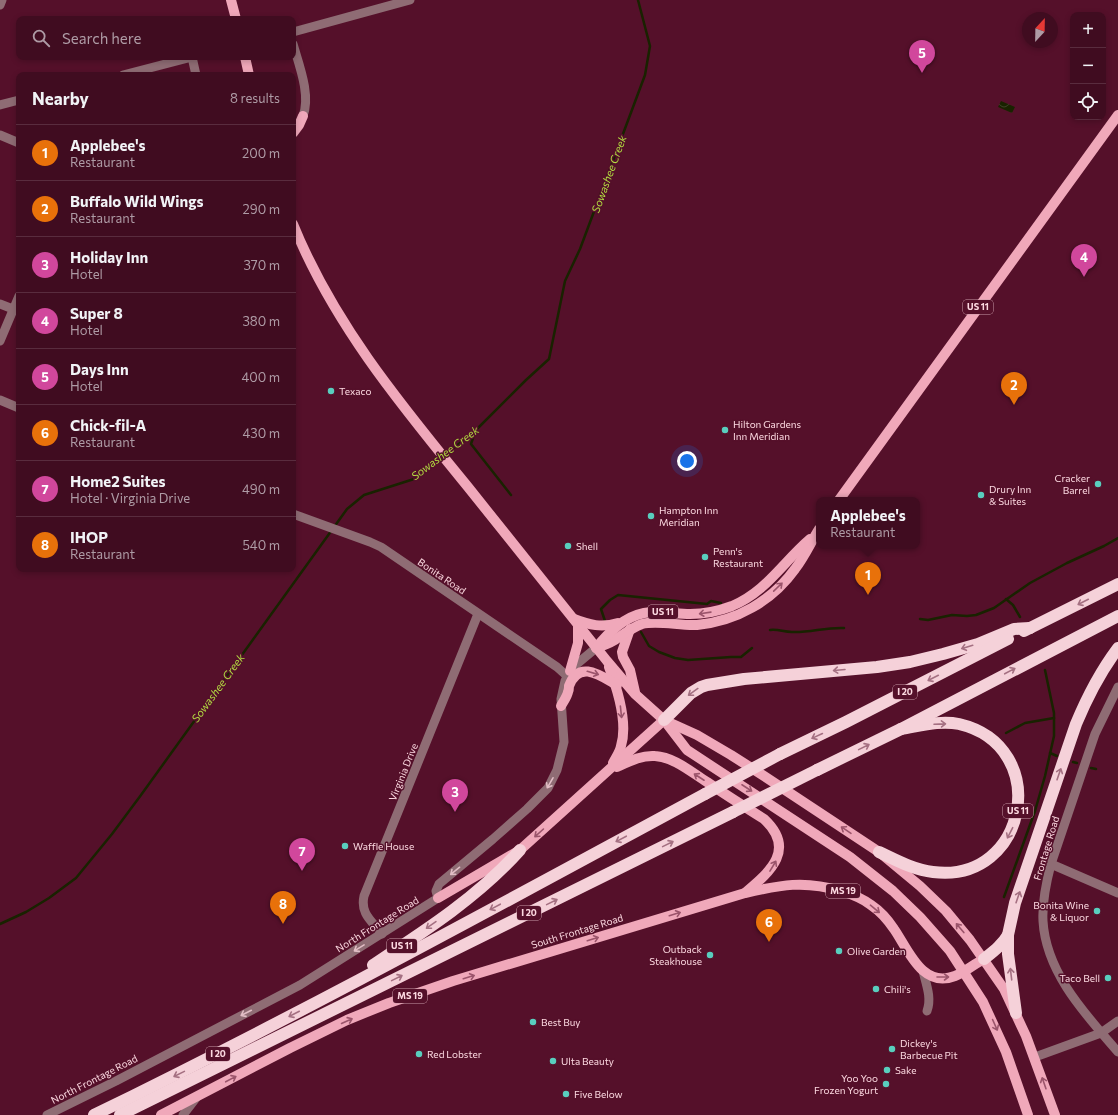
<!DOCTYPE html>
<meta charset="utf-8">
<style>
:root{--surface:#400c20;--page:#4b1a2d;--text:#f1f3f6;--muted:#ae9ba5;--line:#592c3e;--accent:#b45309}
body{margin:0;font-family:Commissioner,sans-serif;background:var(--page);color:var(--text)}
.controls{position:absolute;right:12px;top:12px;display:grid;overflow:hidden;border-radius:8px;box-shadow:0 2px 6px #0003}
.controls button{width:36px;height:36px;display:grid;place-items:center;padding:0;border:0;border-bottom:1px solid var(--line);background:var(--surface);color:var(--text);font:20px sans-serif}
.compass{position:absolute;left:1022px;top:12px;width:36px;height:36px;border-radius:50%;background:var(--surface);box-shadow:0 2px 6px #0003;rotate:22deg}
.you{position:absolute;left:687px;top:461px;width:14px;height:14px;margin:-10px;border:3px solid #fff;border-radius:50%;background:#1a73e8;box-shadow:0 0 0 6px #1a73e833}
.badge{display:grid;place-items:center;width:26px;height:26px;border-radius:50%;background:var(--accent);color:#fff;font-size:13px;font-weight:700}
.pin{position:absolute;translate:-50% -33px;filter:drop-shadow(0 1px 2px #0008)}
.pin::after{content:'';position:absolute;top:21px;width:14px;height:12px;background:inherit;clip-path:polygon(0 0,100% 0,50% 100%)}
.popup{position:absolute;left:816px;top:497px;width:104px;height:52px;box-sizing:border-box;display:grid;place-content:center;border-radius:8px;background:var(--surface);filter:drop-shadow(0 1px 3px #0005);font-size:13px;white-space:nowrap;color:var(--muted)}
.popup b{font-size:15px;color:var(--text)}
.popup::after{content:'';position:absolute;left:50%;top:100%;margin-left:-8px;border:8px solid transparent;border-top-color:var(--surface)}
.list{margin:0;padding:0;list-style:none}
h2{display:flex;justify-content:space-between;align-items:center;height:52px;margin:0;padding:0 16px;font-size:17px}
h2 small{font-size:13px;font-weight:400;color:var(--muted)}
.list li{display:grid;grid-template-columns:26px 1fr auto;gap:12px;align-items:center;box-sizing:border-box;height:56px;padding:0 16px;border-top:1px solid var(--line)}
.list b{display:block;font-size:15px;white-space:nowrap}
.list p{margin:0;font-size:13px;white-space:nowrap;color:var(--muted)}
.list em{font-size:13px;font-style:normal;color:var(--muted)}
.icon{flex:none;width:22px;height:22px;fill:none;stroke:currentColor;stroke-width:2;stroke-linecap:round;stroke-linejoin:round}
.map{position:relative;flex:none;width:1118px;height:1115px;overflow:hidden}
.search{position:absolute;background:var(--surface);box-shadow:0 2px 6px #0003;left:16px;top:16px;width:280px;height:44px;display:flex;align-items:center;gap:10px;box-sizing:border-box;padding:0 14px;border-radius:8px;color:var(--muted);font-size:15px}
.panel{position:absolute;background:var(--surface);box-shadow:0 2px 6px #0003;left:16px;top:72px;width:280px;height:500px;border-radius:8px}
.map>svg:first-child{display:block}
.water{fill:url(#water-waves)}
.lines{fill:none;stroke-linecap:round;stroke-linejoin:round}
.stream{stroke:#192200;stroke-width:2.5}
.minor{stroke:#8f6c74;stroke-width:9}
.major{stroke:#f0a8ba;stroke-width:10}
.highway{stroke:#f5d1d9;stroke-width:12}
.highway-bridge{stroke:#f5d1d9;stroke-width:12}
.oneway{stroke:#9b546b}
.oneway2{stroke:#a57082}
.oneway3{stroke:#e1bdc5}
.poi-dot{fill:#59cebe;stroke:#55102a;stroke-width:1.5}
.labels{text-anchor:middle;stroke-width:3;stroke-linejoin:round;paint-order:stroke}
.shield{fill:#55102a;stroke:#ca9ca9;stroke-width:1}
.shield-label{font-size:9px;font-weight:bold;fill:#fcd8e0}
.poi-label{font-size:10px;fill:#fcd8e0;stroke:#55102a;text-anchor:start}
.street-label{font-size:10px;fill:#fcd8e0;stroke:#55102a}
.water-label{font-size:11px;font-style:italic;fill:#b2da41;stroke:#55102a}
</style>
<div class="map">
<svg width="1118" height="1115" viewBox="0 0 1118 1115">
<defs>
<pattern id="water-waves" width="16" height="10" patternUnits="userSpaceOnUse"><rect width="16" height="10" fill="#192200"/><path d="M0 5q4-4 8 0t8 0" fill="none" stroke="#3b4125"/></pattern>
</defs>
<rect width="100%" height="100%" fill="#55102a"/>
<polygon class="water" points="1001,101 1015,107 1012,113 998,107"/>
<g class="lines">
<g class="stream">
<polyline points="475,432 471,444 511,495"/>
<polyline points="445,455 475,431 526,380 549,359 565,281 580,249 645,75 650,46 638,0"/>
<polyline points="1006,599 1013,605 1020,617"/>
<polyline points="920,619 928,620 952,615 967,616 976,615 994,608 1030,583 1067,563 1104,546 1118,538"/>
<polyline points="605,621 601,609 610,600 618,595 707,604 711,601 721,603"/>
<path d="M770 630C779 629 783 632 792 632 809 633 826 627 844 628"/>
<polyline points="641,632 649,646 659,652 675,658 688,660 731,657 741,657 752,648"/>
<polyline points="1006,733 1025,723 1054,718"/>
<polyline points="1050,753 1057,756"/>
<polyline points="1073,762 1077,763"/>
<polyline points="1091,768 1096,769"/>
<polyline points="1004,897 1035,811 1045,776 1054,736 1054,713 1045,670"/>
<polyline points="0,924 26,912 49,898 76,878 112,834 141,795 347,509 364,495 414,479 441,458"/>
</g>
<g class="minor">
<polyline points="0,5 2,0"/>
<polyline points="293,32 410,0"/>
<path d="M293 44C299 65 311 95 303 116"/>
<polyline points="192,57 196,75"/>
<polyline points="123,75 192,57"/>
<polyline points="0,105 19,100"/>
<polyline points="0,135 19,143"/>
<polyline points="0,304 18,311"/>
<polyline points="0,341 19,296"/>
<polyline points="0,400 19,408"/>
<polyline points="293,514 370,542 381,547 557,667 567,676"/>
<path d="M1118 687 1095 734 1051 864C1046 883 1042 902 1043 921 1046 973 1086 1015 1118 1052"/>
<polyline points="1051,864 1118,893"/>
<path d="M382 934C372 921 360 914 364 896L478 614"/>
<path d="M923 971C926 984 932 998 927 1011"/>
<polyline points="1035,1057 1101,1033 1118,1021"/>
<polyline points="47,1115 116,1081 300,985 438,898 436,891 439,884 493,839 527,809 548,788 557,770 564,742 561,699 565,681 572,668 596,648"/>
<polyline points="183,1115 196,1098"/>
</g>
<g class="major">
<polyline points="231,0 236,19"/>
<polyline points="245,57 249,75"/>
<polyline points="293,133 299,125 303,116"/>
<path d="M293 224C333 323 401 405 468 487 515 545 561 603 607 661L635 694 664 720 687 750 850 857 893 891 920 917 950 951 983 1002 1006 1052 1028 1115"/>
<polyline points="839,500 1118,115"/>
<path d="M574 619C589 625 602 628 618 623"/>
<polyline points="630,629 622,652 623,657 630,670 635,692"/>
<path d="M596 648C602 646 608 644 613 641 623 635 631 628 642 624 658 620 680 626 697 625 737 621 772 601 795 569 805 556 811 542 819 529"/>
<path d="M596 648C609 632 624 617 644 613 660 610 675 614 690 614 704 614 719 611 732 606 766 592 783 562 810 539"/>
<path d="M609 667C617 688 628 723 621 746 620 752 616 757 613 763"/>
<polyline points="570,671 578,643 578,625"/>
<path d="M561 706C563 702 567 697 568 692 569 690 569 688 569 686 579 659 601 676 617 685"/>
<polyline points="666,721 697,735 731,755 764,776 879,852 920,886 946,911 970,940 1004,989 1026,1036 1055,1115"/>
<path d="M617 767C630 761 642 755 655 756 674 757 691 772 707 782 726 795 745 807 764 819 796 849 771 871 746 892"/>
<polyline points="438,898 520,850 664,720"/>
<path d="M161 1115 290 1048 347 1020 389 1003 453 981 745 893C781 885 804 880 841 891 851 894 862 898 871 905 880 911 888 920 894 929 908 949 922 989 955 976 965 972 974 964 984 959"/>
</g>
<g class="highway">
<polyline points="1024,631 1118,584"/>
<polyline points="664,720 691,693 701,687 707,685 744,679 877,667 910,662 943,654 978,644 1014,629 1030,628"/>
<polyline points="780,754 846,722 1008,639"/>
<polyline points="817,770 901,729 1118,616"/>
<path d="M879 852C896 860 914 870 933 872 1028 884 1053 746 959 724 940 720 920 726 901 729"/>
<path d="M984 959C994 951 1002 945 1008 935"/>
<path d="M373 965C425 931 479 896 520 850"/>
<path d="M1016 1013 1008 954V935L1015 903 1076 724C1088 695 1100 672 1118 648"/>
<path d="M94 1115C301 1014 503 903 705 794"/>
<polyline points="120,1115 733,812"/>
</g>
<g class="highway-bridge">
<polyline points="705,794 780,754"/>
<polyline points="733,812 817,770"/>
</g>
</g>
<defs><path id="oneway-shaft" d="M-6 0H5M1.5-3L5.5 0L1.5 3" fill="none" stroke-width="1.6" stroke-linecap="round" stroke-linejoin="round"/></defs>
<g class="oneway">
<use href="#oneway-shaft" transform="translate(778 587) rotate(-44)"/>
<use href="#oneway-shaft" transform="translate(705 613) rotate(172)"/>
<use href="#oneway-shaft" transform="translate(593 673) rotate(16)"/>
<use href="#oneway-shaft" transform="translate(621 712) rotate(84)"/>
<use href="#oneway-shaft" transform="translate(699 777) rotate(-147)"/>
<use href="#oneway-shaft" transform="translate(747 788) rotate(33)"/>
<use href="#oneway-shaft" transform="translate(846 830) rotate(-146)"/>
<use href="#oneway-shaft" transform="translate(539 833) rotate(138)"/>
<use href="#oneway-shaft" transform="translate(773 866) rotate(-59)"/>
<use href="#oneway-shaft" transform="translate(875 909) rotate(40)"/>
<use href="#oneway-shaft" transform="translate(675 914) rotate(-17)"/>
<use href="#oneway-shaft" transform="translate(960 928) rotate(-130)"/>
<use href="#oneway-shaft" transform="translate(593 939) rotate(-17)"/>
<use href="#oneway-shaft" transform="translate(469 977) rotate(-17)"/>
<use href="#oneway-shaft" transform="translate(943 977)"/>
<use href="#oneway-shaft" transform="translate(347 1021) rotate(-24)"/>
<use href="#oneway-shaft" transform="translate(995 1025) rotate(66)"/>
<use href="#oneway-shaft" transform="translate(231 1079) rotate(-28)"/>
<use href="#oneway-shaft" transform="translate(1044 1083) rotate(-109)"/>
</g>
<g class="oneway2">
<use href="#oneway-shaft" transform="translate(1083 602) rotate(153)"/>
<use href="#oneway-shaft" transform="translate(967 647) rotate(163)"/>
<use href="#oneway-shaft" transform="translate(839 670) rotate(175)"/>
<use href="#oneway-shaft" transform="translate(1010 671) rotate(-28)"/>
<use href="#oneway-shaft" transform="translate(933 678) rotate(153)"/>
<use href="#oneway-shaft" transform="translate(693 692) rotate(144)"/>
<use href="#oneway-shaft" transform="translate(940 724) rotate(-2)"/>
<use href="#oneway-shaft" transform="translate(817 736) rotate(155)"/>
<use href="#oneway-shaft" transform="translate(864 747) rotate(-26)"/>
<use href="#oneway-shaft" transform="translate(1059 774) rotate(-71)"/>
<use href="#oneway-shaft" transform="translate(1010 833) rotate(117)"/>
<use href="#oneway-shaft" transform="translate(621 839) rotate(152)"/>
<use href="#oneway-shaft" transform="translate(668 844) rotate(-26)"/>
<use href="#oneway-shaft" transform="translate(1018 897) rotate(-71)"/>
<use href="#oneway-shaft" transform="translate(552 902) rotate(-26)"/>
<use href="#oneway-shaft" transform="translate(495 907) rotate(152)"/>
<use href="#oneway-shaft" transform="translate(431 925) rotate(145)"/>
<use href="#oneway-shaft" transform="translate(1011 974) rotate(-97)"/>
<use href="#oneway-shaft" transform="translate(397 978) rotate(-26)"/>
<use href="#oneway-shaft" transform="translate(294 1014) rotate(153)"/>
<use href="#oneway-shaft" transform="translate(179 1074) rotate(154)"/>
</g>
<g class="oneway3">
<use href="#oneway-shaft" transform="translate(550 783) rotate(120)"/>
<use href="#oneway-shaft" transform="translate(455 871) rotate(141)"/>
<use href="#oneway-shaft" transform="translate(359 948) rotate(148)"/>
<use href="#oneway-shaft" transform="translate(246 1013) rotate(153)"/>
</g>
<g class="poi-dot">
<circle cx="331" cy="391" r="4"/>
<circle cx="725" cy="430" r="4"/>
<circle cx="1098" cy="484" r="4"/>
<circle cx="981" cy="495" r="4"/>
<circle cx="651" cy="516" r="4"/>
<circle cx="568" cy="546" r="4"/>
<circle cx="705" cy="557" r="4"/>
<circle cx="345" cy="846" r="4"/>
<circle cx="1097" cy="911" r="4"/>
<circle cx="839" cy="951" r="4"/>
<circle cx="710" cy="955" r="4"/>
<circle cx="1108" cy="978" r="4"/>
<circle cx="876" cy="989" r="4"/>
<circle cx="533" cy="1022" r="4"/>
<circle cx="892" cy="1049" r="4"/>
<circle cx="419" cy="1054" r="4"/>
<circle cx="553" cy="1061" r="4"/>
<circle cx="887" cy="1070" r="4"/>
<circle cx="886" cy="1084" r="4"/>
<circle cx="566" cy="1094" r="4"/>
</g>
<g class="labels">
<g class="shield">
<rect x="963" y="300" width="30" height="14" rx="3"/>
<rect x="648" y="605" width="30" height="14" rx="3"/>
<rect x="893" y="685" width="24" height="14" rx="3"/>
<rect x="1003" y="804" width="30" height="14" rx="3"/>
<rect x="826" y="884" width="34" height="14" rx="3"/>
<rect x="517" y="906" width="24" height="14" rx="3"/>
<rect x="387" y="939" width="30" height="14" rx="3"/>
<rect x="393" y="989" width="34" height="14" rx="3"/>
<rect x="206" y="1047" width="24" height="14" rx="3"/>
</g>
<g class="shield-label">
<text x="978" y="310">US 11</text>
<text x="663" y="615">US 11</text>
<text x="905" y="695">I 20</text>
<text x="1018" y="814">US 11</text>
<text x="843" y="894">MS 19</text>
<text x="529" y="916">I 20</text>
<text x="402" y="949">US 11</text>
<text x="410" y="999">MS 19</text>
<text x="218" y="1057">I 20</text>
</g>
<g class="poi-label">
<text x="339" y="395">Texaco</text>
<text x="733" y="428">Hilton Gardens<tspan x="733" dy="12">Inn Meridian</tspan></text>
<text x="1090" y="482" text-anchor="end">Cracker<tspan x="1090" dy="12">Barrel</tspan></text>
<text x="989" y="493">Drury Inn<tspan x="989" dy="12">&amp; Suites</tspan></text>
<text x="659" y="514">Hampton Inn<tspan x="659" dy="12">Meridian</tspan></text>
<text x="576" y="550">Shell</text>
<text x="713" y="555">Penn's<tspan x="713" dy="12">Restaurant</tspan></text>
<text x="353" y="850">Waffle House</text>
<text x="1089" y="909" text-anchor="end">Bonita Wine<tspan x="1089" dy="12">&amp; Liquor</tspan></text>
<text x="702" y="953" text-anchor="end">Outback<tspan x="702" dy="12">Steakhouse</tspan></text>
<text x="847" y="955">Olive Garden</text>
<text x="1100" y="982" text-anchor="end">Taco Bell</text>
<text x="884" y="993">Chili's</text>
<text x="541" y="1026">Best Buy</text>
<text x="900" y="1047">Dickey's<tspan x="900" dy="12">Barbecue Pit</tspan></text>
<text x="427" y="1058">Red Lobster</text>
<text x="561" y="1065">Ulta Beauty</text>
<text x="895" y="1074">Sake</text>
<text x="878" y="1082" text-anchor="end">Yoo Yoo<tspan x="878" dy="12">Frozen Yogurt</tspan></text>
<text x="574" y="1098">Five Below</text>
</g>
<g class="street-label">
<text transform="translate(442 576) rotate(34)" y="4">Bonita Road</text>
<text transform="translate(403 772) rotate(-68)" y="4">Virginia Drive</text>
<text transform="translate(1046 848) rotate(-73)" y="4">Frontage Road</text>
<text transform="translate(377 924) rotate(-32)" y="4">North Frontage Road</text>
<text transform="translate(577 931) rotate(-17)" y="4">South Frontage Road</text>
<text transform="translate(94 1079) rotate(-27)" y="4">North Frontage Road</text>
</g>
<g class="water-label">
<text transform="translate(609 174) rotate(-70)" y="4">Sowashee Creek</text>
<text transform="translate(445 453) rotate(-37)" y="4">Sowashee Creek</text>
<text transform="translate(218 688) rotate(-54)" y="4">Sowashee Creek</text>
</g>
</g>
</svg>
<div class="controls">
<button>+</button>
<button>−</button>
<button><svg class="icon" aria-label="locate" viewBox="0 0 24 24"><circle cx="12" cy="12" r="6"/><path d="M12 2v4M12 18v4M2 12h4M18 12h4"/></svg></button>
</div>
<svg class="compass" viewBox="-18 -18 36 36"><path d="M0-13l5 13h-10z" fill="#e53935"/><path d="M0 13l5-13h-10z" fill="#ae9ba5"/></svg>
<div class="you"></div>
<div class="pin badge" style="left:868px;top:595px;background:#e8710a">1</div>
<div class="popup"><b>Applebee's</b>Restaurant</div>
<div class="pin badge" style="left:1014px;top:405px;background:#e8710a">2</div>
<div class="pin badge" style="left:455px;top:812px;background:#d1479c">3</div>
<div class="pin badge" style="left:1084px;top:277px;background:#d1479c">4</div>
<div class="pin badge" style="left:922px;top:73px;background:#d1479c">5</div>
<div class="pin badge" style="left:769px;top:942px;background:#e8710a">6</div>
<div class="pin badge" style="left:302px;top:871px;background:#d1479c">7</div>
<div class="pin badge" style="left:283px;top:924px;background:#e8710a">8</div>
<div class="search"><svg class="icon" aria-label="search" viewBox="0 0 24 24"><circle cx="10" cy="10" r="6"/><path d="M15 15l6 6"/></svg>Search here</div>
<section class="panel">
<h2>Nearby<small>8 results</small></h2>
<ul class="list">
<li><span class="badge" style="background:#e8710a">1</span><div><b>Applebee's</b><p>Restaurant</p></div><em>200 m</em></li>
<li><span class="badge" style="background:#e8710a">2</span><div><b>Buffalo Wild Wings</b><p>Restaurant</p></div><em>290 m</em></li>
<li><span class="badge" style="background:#d1479c">3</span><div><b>Holiday Inn</b><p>Hotel</p></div><em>370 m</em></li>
<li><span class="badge" style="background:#d1479c">4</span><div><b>Super 8</b><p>Hotel</p></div><em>380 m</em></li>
<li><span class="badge" style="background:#d1479c">5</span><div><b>Days Inn</b><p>Hotel</p></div><em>400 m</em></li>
<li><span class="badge" style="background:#e8710a">6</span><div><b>Chick-fil-A</b><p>Restaurant</p></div><em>430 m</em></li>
<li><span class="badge" style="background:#d1479c">7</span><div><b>Home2 Suites</b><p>Hotel · Virginia Drive</p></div><em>490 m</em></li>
<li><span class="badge" style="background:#e8710a">8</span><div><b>IHOP</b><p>Restaurant</p></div><em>540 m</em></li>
</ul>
</section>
</div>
